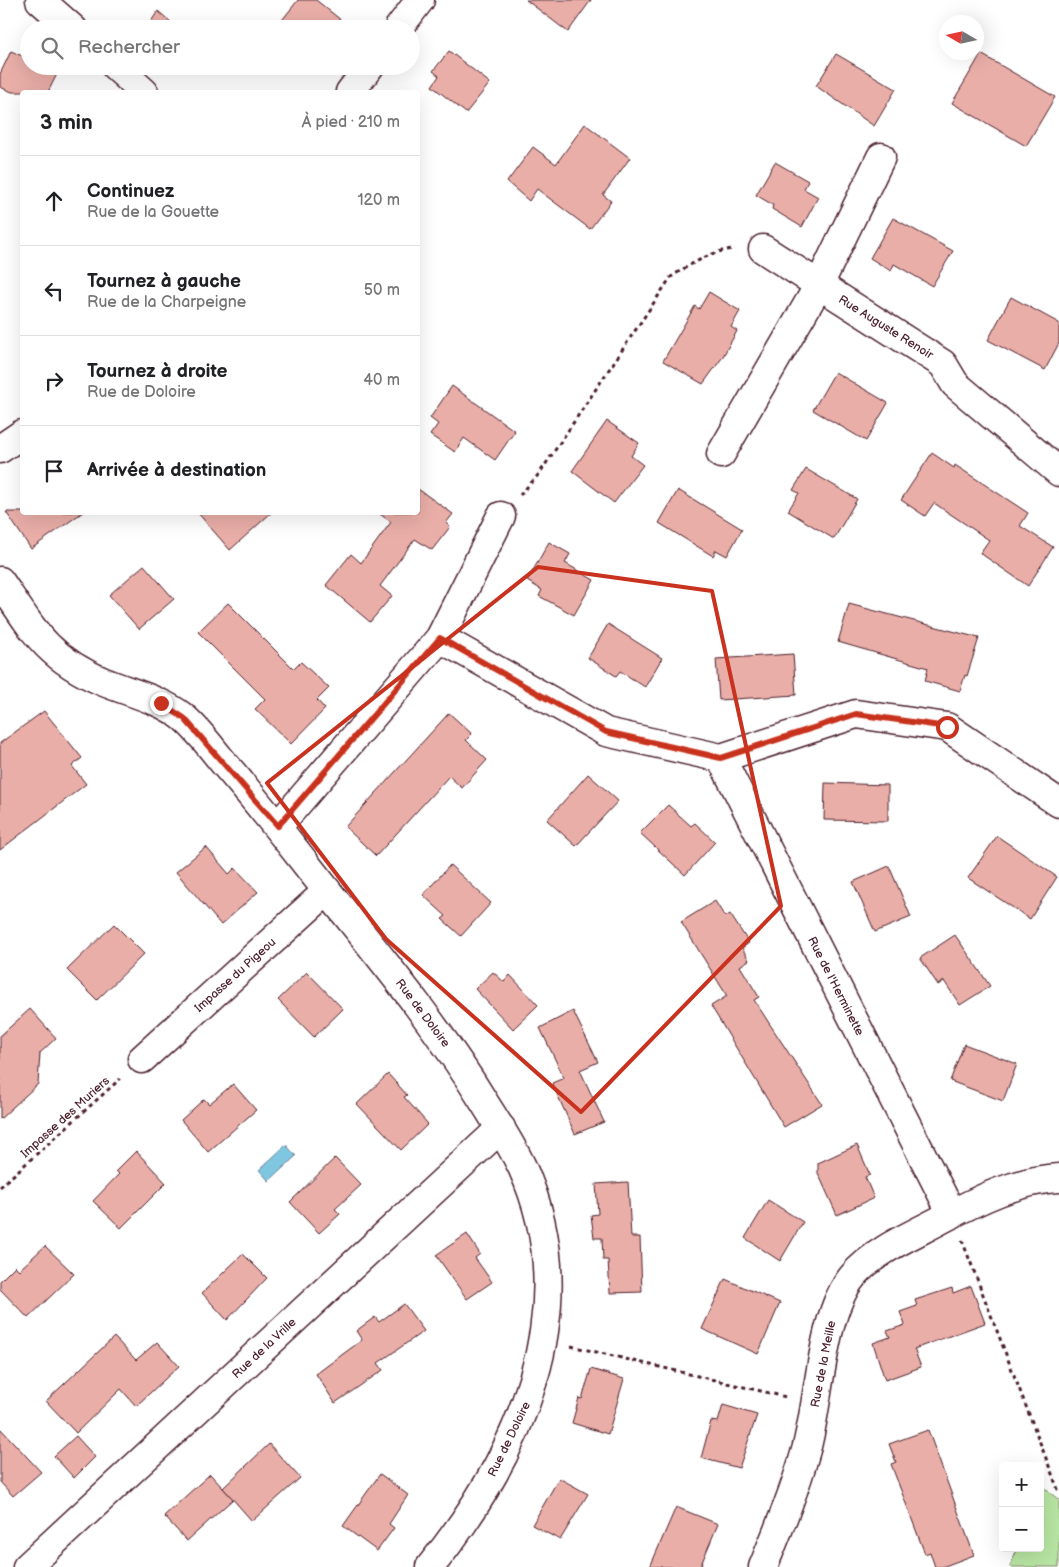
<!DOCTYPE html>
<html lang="fr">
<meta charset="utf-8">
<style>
:root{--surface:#fff;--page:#f6f6f6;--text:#202124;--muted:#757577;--line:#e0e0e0}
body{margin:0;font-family:"Balsamiq Sans",sans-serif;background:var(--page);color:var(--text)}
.controls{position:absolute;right:15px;bottom:15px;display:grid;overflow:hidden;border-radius:5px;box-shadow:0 5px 20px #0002}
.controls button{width:45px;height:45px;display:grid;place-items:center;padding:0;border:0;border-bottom:1px solid var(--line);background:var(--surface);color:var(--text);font:25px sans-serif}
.compass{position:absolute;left:939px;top:15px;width:45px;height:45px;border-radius:50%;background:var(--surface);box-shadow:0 5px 20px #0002;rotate:279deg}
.stop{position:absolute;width:15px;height:15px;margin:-11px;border:4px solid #c8321e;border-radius:50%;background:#fff}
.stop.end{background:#c8321e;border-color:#fff;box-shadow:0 1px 5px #0008}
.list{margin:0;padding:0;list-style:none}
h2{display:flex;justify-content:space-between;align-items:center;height:65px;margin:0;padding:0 20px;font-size:21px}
h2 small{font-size:16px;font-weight:400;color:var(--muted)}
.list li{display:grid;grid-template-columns:32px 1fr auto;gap:15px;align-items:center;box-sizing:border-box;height:90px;padding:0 20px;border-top:1px solid var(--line)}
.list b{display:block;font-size:19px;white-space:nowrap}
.list p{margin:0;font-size:16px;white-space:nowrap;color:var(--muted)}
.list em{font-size:16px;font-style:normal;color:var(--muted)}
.icon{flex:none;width:28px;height:28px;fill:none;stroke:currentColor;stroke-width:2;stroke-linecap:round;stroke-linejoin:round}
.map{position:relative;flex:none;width:1059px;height:1567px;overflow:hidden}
.search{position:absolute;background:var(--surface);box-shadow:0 5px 20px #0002;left:20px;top:20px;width:400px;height:55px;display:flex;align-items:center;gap:12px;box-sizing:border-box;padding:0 18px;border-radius:28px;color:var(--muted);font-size:19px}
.panel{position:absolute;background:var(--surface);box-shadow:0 5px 20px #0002;left:20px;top:90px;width:400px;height:425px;border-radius:5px}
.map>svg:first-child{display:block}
.green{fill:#b7e5a3;stroke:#808267}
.water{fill:#7fc7e0;stroke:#6a8498}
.building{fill:#e9aea8;stroke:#4a1f2b}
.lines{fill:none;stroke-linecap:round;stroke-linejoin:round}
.minor-casing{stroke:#4a1f2b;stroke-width:31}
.path{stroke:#4a1f2b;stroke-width:3;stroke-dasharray:4 4;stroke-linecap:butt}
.minor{stroke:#fff;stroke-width:28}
.route{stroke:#c8321e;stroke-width:6}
.marked{fill:none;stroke:#c8321e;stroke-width:4;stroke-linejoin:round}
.labels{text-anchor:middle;stroke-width:4;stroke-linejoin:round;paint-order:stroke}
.street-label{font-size:12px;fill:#4a1f2b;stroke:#fff}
</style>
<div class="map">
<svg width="1059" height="1567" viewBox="0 0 1059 1567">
<rect width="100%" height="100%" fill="#fff"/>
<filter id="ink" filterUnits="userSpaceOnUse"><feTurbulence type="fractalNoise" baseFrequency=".02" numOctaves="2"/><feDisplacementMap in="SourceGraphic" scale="10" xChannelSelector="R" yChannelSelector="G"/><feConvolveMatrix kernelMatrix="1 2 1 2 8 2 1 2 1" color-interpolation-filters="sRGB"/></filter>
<g filter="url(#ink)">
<polygon class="green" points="1042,1486 1059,1500 1059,1567 1010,1567 1017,1548 1040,1548"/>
<polygon class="water" points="286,1145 296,1156 269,1181 259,1170"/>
<g class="building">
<polygon points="298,0 316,0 352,29 275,29"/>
<polygon points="526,0 591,0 568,32"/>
<polygon points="158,11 179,29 146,29"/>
<polygon points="11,51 29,59 29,66 45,66 58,72 48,92 12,92 0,87 0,74"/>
<polygon points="449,51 490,83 466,113 432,86 439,76 433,71"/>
<polygon points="836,54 896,89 874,126 816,86"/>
<polygon points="981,54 1055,97 1026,146 952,103"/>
<polygon points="585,124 630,158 603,195 611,201 590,229 537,189 529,201 507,182 533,147 556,164"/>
<polygon points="775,162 808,181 804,189 818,197 802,227 772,209 773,205 756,195"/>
<polygon points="893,218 953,251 932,286 894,264 891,271 870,258"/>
<polygon points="709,292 740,311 731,327 737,331 722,358 703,384 663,361 695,306 699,309"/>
<polygon points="1011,297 1059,323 1059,343 1045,370 988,340"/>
<polygon points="835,372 888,403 866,441 813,410"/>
<polygon points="452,386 515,431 495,460 464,438 455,452 430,435 438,424 430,418"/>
<polygon points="607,421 639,443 631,456 643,465 614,503 572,471"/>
<polygon points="932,453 954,468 955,465 1028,513 1020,526 1053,547 1028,586 980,553 989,540 934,503 925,516 901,500"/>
<polygon points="806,469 857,499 834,539 788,511 799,493 793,490"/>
<polygon points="418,489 453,514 446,523 450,527 432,550 415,539 380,586 392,596 370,622 326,585 351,554 361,563 391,522 377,512 418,512"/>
<polygon points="678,490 742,529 727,556 716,550 713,556 659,523"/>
<polygon points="6,512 83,512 31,549"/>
<polygon points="197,512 272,512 230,550"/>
<polygon points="549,542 570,554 565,563 594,580 574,615 539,596 542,590 527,581"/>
<polygon points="144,565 174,599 139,629 109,595"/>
<polygon points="228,603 294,669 301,662 329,688 317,700 325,709 291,744 255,709 265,699 198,632"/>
<polygon points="849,604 979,638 967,676 965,675 960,691 925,681 928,668 838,642"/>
<polygon points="608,624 662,658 645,687 620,671 616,676 588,658"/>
<polygon points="793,654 796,695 719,700 716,659"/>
<polygon points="44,711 82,758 72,766 86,784 0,850 0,743"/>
<polygon points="449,713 472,734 466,740 487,760 462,788 449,776 376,856 345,827"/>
<polygon points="588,774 618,801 576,846 547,820"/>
<polygon points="825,783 888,785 888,821 824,820"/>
<polygon points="668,805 691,826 695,823 715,842 685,875 640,833"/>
<polygon points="997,836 1057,877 1030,919 968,878"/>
<polygon points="206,847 229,874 235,868 258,892 221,925 176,872"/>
<polygon points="450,865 491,903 461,936 442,919 446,916 423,895"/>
<polygon points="889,866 911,917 875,932 853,882"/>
<polygon points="715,901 725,917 730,914 749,943 742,948 749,960 740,966 759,997 754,1000 822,1104 784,1127 711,1006 727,996 681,922"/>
<polygon points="114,924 144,954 97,1000 67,970"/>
<polygon points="955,935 990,986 960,1005 944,981 938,985 920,958"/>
<polygon points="307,972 343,1009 314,1037 278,1000"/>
<polygon points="493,972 504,982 510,975 538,1005 513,1029 475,989"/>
<polygon points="30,1009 56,1038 40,1053 38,1084 0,1119 0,1036"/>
<polygon points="573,1011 598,1062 580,1070 604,1122 575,1134 552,1083 564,1078 540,1028"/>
<polygon points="964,1044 1017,1064 1003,1101 950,1081"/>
<polygon points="388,1074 407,1095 404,1097 428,1124 401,1150 357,1104"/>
<polygon points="233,1084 256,1110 208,1152 181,1120 204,1099 209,1104"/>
<polygon points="857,1145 870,1175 865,1177 874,1198 837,1215 818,1173 818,1163"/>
<polygon points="136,1151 166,1183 121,1228 93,1201 119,1174 116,1171"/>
<polygon points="335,1158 361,1185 335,1209 340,1214 319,1233 290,1202"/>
<polygon points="628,1182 631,1237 640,1237 642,1292 610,1293 608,1260 603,1260 602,1238 594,1238 591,1215 598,1214 596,1184"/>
<polygon points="768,1200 803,1222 780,1261 745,1238"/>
<polygon points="467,1234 480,1254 475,1258 492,1282 467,1299 436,1255"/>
<polygon points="45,1246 74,1274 28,1318 0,1289 0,1281 15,1266 19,1270"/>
<polygon points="243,1254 267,1278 227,1320 202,1293"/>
<polygon points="725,1279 780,1303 758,1354 702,1329"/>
<polygon points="971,1286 985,1323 914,1349 921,1367 885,1380 873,1343 890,1337 887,1331 905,1325 900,1312 917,1306 915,1300 952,1288 953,1293"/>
<polygon points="404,1304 424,1331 378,1363 383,1370 335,1403 316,1374 362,1340 356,1331 375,1317 379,1322"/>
<polygon points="114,1337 136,1360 157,1342 179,1366 136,1406 121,1389 76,1433 46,1401"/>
<polygon points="591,1369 624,1379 608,1434 572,1423 579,1398 582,1399"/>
<polygon points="723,1405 757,1415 739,1468 701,1458 711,1421 718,1422"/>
<polygon points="0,1428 41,1472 13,1496 0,1482"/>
<polygon points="928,1430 974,1555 942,1567 935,1567 930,1552 925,1554 891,1464 896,1462 889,1444"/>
<polygon points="76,1436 95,1457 74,1478 54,1456"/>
<polygon points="269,1444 300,1478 252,1521 223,1488"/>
<polygon points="210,1474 233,1499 187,1541 164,1516"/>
<polygon points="380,1474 408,1495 389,1524 394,1528 377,1551 343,1526"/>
<polygon points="559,1478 588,1494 560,1540 532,1525"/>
<polygon points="676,1507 718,1524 700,1567 650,1567"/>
</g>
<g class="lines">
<defs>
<g id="minor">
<polyline points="40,0 73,29"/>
<polyline points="398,29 420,0"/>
<polyline points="115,66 144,92"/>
<polyline points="350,92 370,66"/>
<polyline points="763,249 943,364 955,384 1059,472"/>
<polyline points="0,449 22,434"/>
<polyline points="721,454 819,285 881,157"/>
<path d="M0 581C33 630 47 658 104 682 131 693 160 699 183 717 200 731 214 752 228 768 269 815 306 865 345 913 394 974 443 1035 484 1102 497 1123 511 1144 522 1167 586 1307 520 1456 430 1567"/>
<polyline points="440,638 606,732 721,758 856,714 947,727 1059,803"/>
<polyline points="721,758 952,1214"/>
<polyline points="278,826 440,638 501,516"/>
<polyline points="142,1059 327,891"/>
<polyline points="27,1567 501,1128"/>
<path d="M763 1567C779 1528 795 1490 806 1450 820 1400 821 1314 853 1276 875 1250 913 1235 942 1219 977 1200 1018 1180 1059 1178"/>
</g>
</defs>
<use href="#minor" class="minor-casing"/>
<g class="path">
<path d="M520 495 539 474 671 277C689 265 713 250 735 249"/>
<polyline points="0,1187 120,1079"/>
<polyline points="962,1240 1059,1492"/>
<polyline points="571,1346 786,1397"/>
</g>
<use href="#minor" class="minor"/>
</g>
</g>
<g class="lines" filter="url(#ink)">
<polyline class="route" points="161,703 184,718 278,826 440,638 606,732 721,758 856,714 947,727"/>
</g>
<path class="marked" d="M538 567 712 591 781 906 581 1112 386 939 267 783Z"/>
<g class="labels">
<g class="street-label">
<text transform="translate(886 327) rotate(32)" y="4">Rue Auguste Renoir</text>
<text transform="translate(235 975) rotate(-42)" y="4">Impasse du Pigeou</text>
<text transform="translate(836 986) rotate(63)" y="4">Rue de l'Herminette</text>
<text transform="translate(423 1013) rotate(53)" y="4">Rue de Doloire</text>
<text transform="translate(65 1117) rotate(-42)" y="4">Impasse des Muriers</text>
<text transform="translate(264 1348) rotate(-43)" y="4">Rue de la Vrille</text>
<text transform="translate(823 1364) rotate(-79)" y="4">Rue de la Meille</text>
<text transform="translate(509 1439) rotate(-64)" y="4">Rue de Doloire</text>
</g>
</g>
</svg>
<div class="controls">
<button>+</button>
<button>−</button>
</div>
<svg class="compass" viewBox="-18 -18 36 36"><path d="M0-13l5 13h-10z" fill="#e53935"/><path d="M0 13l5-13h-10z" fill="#757577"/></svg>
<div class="stop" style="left:947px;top:727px"></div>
<div class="stop end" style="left:161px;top:703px"></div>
<div class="search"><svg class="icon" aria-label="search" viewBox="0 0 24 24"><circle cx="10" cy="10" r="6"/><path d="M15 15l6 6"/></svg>Rechercher</div>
<section class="panel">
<h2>3 min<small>À pied · 210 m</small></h2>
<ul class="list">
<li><svg class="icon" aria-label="ahead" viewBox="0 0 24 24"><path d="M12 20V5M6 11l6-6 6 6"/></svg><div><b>Continuez</b><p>Rue de la Gouette</p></div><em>120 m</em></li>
<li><svg class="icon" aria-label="left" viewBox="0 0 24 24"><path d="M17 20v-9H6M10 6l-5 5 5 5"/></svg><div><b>Tournez à gauche</b><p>Rue de la Charpeigne</p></div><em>50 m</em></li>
<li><svg class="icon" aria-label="right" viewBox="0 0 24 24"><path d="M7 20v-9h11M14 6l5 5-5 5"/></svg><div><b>Tournez à droite</b><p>Rue de Doloire</p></div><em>40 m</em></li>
<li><svg class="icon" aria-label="arrive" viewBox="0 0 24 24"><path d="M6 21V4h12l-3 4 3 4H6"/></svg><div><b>Arrivée à destination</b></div></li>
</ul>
</section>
</div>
